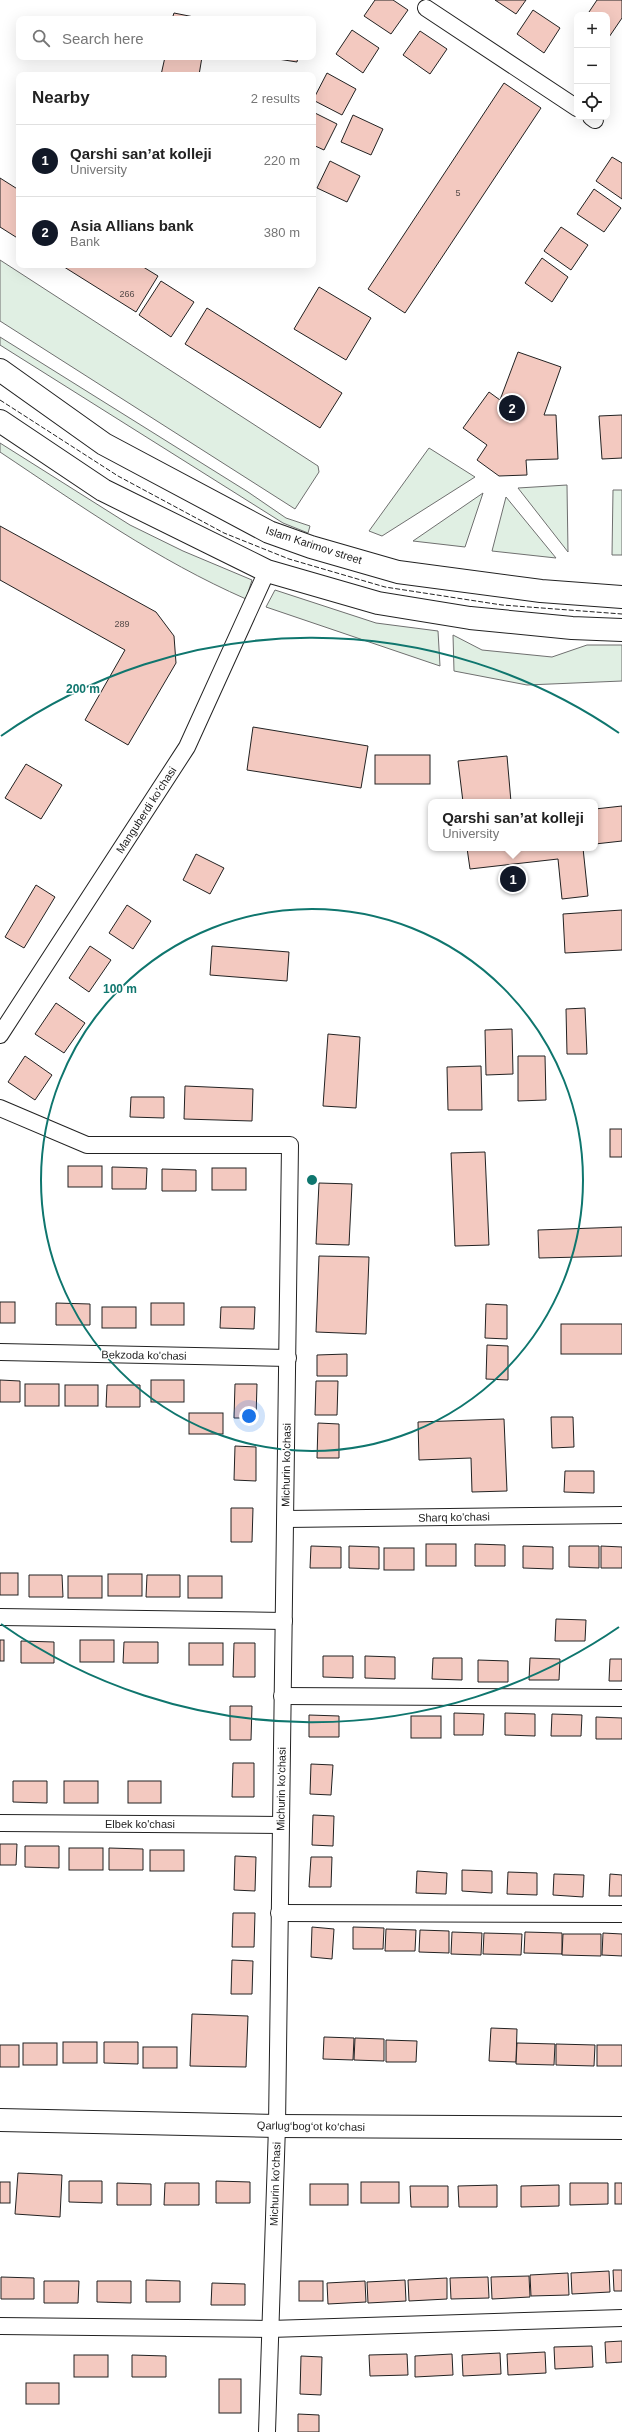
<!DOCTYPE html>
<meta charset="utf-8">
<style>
:root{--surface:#fff;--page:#f2f2f2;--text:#222;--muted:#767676;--line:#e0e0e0;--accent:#111827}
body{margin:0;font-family:Arial,sans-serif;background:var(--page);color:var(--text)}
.controls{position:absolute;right:12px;top:12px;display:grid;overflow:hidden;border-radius:8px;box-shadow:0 4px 16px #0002}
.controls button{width:36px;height:36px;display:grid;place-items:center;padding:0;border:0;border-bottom:1px solid var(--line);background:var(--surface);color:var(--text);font:20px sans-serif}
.you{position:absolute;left:249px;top:1416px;width:14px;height:14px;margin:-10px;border:3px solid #fff;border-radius:50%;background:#1a73e8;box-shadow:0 0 0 6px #1a73e833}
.badge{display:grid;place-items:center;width:26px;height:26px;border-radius:50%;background:var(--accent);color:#fff;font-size:13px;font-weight:700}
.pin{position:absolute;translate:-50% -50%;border:2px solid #fff;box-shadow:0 1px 4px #0006}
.popup{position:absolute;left:428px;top:799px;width:170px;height:52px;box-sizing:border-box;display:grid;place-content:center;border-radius:8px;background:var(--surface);filter:drop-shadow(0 1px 3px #0005);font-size:13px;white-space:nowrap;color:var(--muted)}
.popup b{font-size:15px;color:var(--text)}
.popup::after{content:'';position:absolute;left:50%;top:100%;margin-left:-8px;border:8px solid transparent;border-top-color:var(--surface)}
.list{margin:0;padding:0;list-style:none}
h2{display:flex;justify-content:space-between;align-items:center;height:52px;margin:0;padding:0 16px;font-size:17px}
h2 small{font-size:13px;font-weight:400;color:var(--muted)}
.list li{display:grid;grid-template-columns:26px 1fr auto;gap:12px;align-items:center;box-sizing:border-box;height:72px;padding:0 16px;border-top:1px solid var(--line)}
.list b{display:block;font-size:15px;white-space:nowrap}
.list p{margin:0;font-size:13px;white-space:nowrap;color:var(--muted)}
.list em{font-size:13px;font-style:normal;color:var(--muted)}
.icon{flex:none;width:22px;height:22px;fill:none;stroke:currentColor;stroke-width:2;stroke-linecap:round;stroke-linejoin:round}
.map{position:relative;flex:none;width:622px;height:2432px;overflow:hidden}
.search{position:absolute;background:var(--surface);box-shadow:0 4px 16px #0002;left:16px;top:16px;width:300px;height:44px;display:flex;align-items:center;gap:10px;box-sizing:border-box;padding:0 14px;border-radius:8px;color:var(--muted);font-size:15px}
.panel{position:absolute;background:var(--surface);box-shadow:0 4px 16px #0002;left:16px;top:72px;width:300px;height:196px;border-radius:8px}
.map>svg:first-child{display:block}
.green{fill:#e0efe3;stroke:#6f6f6f}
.building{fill:#f3c9c0;stroke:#222}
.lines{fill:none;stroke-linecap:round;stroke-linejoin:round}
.minor-casing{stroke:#222;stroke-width:18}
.secondary-casing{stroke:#222;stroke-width:24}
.primary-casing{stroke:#222;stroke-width:24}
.minor{stroke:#fff;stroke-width:16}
.secondary{stroke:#fff;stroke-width:22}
.primary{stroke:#fff;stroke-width:22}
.fence{stroke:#222;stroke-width:1;stroke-dasharray:5 2;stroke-linecap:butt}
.ring{fill:none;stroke:#0f766e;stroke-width:2}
.labels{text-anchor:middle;stroke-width:3;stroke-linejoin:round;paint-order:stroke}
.number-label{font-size:9px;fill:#564c4a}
.street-label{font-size:11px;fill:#222;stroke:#fff}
.centre{fill:#0f766e;stroke:#fff;stroke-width:2}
.ring-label{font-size:12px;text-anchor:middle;font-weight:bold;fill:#0f766e;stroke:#fff;stroke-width:3;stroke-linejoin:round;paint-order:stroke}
</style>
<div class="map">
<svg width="622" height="2432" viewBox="0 0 622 2432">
<rect width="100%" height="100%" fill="#fff"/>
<g class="green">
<polygon points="0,260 318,466 319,472 295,509 0,321"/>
<polygon points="0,337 248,492 286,518 310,526 308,533 283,523 0,345"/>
<path d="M0 443 130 525 183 551 252 580 246 599C157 560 81 506 0 452Z"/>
<polygon points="429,448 475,477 382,536 369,531"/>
<polygon points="567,485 568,552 518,488"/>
<polygon points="613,490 622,490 622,555 612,555"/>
<polygon points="483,493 465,547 413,541"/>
<polygon points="506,497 556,558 492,551"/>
<polygon points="275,590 376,623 438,631 440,666 266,607"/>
<polygon points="453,635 482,650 552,657 587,645 622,645 622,681 527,685 454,671"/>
</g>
<g class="building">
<polygon points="375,0 393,0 408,10 391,34 364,16"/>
<polygon points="495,0 526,0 516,14"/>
<polygon points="597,0 622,0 622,18 607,40 607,15 587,15"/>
<polygon points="533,10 560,28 544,53 517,34"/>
<polygon points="174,13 204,19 172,19"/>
<polygon points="352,30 379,48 363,73 336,54"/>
<polygon points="420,31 447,49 430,74 403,55"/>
<polygon points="165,57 202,57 199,75 161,75"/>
<polygon points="265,57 298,57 297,62"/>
<polygon points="327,73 356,89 342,115 313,100"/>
<polygon points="504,83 541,108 405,313 368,289"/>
<polygon points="313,112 337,124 324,150 313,145"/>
<polygon points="353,115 383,129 371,155 341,142"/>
<polygon points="612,157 622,163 622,199 596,181"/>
<polygon points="330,161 360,176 347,202 317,188"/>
<polygon points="0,178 19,190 19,239 0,227"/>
<polygon points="594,189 621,208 604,232 577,214"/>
<polygon points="561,227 588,245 571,270 544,251"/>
<polygon points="542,258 568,277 552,302 525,283"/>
<polygon points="61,265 140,265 158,276 136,312"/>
<polygon points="161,281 194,302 171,337 139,315"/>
<polygon points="319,287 371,318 346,360 294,329"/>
<polygon points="207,308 342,393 320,428 185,344"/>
<polygon points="518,352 561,367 544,415 556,415 558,459 526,460 527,475 499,476 477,460 487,445 463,428 489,392 500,400"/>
<polygon points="622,415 622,458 602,459 599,416"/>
<polygon points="0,526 156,612 174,636 176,663 128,745 85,720 125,650 0,580"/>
<polygon points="253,727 368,746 361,788 247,770"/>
<rect x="375" y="755" width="55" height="29"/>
<polygon points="507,756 511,802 463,802 458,761"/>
<polygon points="26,764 62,785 41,819 5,798"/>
<polygon points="622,806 622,841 595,844 595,809"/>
<polygon points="467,848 583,848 588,896 562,899 558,859 470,869"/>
<polygon points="196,854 224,868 210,894 183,880"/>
<polygon points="36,885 55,897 24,948 5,937"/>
<polygon points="127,905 151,921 133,949 109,933"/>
<polygon points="622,910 622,950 565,953 563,914"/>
<polygon points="90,946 111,960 89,992 69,978"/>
<polygon points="212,946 289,952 287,981 210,975"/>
<polygon points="56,1003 85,1023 64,1053 35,1034"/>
<polygon points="585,1008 587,1054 567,1054 566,1009"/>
<polygon points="512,1029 513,1074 486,1075 485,1030"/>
<polygon points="328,1034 360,1037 356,1108 323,1106"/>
<polygon points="25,1056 52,1075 35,1100 8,1082"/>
<polygon points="518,1056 545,1056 546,1100 518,1101"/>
<polygon points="481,1066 482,1110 448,1110 447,1067"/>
<polygon points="185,1086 253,1089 252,1121 184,1119"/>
<polygon points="131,1097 164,1097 164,1118 130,1117"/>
<rect x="610" y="1129" width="12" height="28"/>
<polygon points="485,1152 489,1245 455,1246 451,1153"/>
<rect x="68" y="1166" width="34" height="21"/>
<polygon points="112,1167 147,1168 146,1189 112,1189"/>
<rect x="212" y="1168" width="34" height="22"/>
<polygon points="162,1169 196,1170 196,1191 162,1191"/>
<polygon points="319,1183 352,1184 349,1245 316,1244"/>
<polygon points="622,1227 622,1256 539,1258 538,1230"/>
<polygon points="319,1256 369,1257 366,1334 316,1332"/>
<rect x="0" y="1302" width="15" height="21"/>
<polygon points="56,1303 90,1304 90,1325 56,1325"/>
<rect x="151" y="1303" width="33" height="22"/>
<polygon points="486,1304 507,1305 507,1339 485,1338"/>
<rect x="102" y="1307" width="34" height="21"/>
<polygon points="221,1307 255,1307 254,1329 220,1328"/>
<rect x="561" y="1324" width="61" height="30"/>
<polygon points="487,1345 508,1346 508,1380 486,1379"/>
<polygon points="347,1354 347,1376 317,1376 317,1355"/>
<polygon points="0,1380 20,1381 20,1402 0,1402"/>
<rect x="151" y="1380" width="33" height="22"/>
<polygon points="316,1381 338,1381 337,1415 315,1415"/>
<rect x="25" y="1384" width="34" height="22"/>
<polygon points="235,1384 257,1384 256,1418 234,1418"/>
<rect x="65" y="1385" width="33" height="21"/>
<polygon points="107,1385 140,1385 140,1407 106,1407"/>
<rect x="189" y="1413" width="34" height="21"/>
<polygon points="551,1417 573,1417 574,1447 552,1448"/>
<polygon points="504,1419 507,1491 472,1492 471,1458 419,1460 418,1422"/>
<polygon points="318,1423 339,1424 339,1458 317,1458"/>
<polygon points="235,1446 256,1447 256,1481 234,1480"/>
<polygon points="565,1471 594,1471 594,1493 564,1492"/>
<polygon points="231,1508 253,1508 252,1542 231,1542"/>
<rect x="426" y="1544" width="30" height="22"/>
<polygon points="475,1544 505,1545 505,1566 475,1566"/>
<polygon points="311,1546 341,1547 341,1568 310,1568"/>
<polygon points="349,1546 379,1547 379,1569 349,1568"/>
<polygon points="523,1546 553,1547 553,1569 523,1568"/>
<polygon points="569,1546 599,1546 599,1568 569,1567"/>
<polygon points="601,1546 622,1547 622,1568 601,1568"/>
<rect x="384" y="1548" width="30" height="22"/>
<rect x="0" y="1573" width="18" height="22"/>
<rect x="108" y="1574" width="34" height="22"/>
<polygon points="29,1575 62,1575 63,1597 29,1597"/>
<polygon points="147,1575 180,1575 180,1597 146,1597"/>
<rect x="68" y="1576" width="34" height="22"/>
<rect x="188" y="1576" width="34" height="22"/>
<polygon points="556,1619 586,1620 585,1641 555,1641"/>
<rect x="0" y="1640" width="4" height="21"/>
<rect x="80" y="1640" width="34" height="22"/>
<polygon points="21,1641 54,1642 54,1663 21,1663"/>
<polygon points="124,1642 158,1642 158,1663 123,1663"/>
<rect x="189" y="1643" width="34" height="22"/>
<polygon points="234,1643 255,1643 255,1677 233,1677"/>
<polygon points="323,1656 353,1656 353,1678 323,1677"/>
<polygon points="365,1656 395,1657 395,1679 365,1678"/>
<polygon points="433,1658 462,1658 462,1680 432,1679"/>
<polygon points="530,1658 560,1659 559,1680 529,1680"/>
<polygon points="610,1659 622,1659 622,1681 609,1681"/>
<polygon points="478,1660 508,1661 508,1682 478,1682"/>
<polygon points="230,1706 252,1706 251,1740 230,1740"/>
<polygon points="454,1713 484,1714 483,1735 454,1735"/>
<polygon points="505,1713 535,1714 535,1736 505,1735"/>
<polygon points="552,1714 582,1715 581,1736 551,1736"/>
<polygon points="309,1715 339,1716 339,1737 309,1737"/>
<rect x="411" y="1716" width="30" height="22"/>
<polygon points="596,1717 622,1718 622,1739 596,1739"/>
<polygon points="233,1763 254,1763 254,1797 232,1797"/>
<polygon points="311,1764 333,1765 331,1795 310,1794"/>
<polygon points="13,1781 47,1781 47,1803 13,1802"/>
<rect x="64" y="1781" width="34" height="22"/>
<rect x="128" y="1781" width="33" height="22"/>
<polygon points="313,1815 334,1816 333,1846 312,1845"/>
<polygon points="0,1844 17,1844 16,1865 0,1865"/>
<polygon points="25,1846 59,1846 59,1868 25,1867"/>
<rect x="69" y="1848" width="34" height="22"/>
<polygon points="109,1848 143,1849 143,1870 109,1870"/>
<rect x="150" y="1850" width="34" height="21"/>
<polygon points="235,1856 256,1857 255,1891 234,1890"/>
<polygon points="311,1857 332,1857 331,1887 309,1887"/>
<polygon points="462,1870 492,1871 492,1893 462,1891"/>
<polygon points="417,1871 447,1873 446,1894 416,1893"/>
<polygon points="508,1872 537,1873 537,1895 507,1894"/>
<polygon points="554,1874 584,1875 583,1897 553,1895"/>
<polygon points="610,1874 622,1875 622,1896 609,1896"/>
<polygon points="233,1913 255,1913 254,1947 232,1947"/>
<polygon points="312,1927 334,1929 332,1959 311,1957"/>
<polygon points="353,1927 384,1928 383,1949 353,1949"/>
<polygon points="386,1929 416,1930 415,1951 385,1951"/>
<polygon points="420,1930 449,1931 449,1953 419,1952"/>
<polygon points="452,1932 482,1933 481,1955 451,1954"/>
<polygon points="525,1932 562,1933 562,1954 524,1953"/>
<polygon points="484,1933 522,1934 521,1955 483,1954"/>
<polygon points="603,1933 622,1934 622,1956 602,1955"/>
<polygon points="563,1934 601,1934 601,1956 562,1955"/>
<polygon points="232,1960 253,1961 252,1994 231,1994"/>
<polygon points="192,2014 248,2016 246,2067 190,2066"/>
<polygon points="491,2028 517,2029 516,2062 489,2061"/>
<polygon points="324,2037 354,2038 353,2060 323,2059"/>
<polygon points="355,2038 384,2039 384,2061 354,2060"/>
<polygon points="386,2040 417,2041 416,2062 386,2062"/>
<rect x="63" y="2042" width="34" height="21"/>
<polygon points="104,2042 138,2042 138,2064 104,2063"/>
<rect x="23" y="2043" width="34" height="22"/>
<polygon points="517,2043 555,2044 554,2065 516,2064"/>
<polygon points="556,2044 595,2045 594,2066 556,2065"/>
<rect x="0" y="2045" width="19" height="22"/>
<rect x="597" y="2045" width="25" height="21"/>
<rect x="143" y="2047" width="34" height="21"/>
<polygon points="18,2173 62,2175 60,2217 15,2214"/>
<polygon points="69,2181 102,2181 102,2203 69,2202"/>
<polygon points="216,2181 250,2182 250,2203 216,2203"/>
<rect x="0" y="2182" width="10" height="21"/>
<rect x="361" y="2182" width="38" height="21"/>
<polygon points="117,2183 151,2184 151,2205 117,2205"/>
<polygon points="165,2183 199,2183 199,2205 164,2205"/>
<polygon points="570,2183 608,2183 608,2204 570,2205"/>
<rect x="615" y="2183" width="7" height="21"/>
<rect x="310" y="2184" width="38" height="21"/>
<polygon points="497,2185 497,2207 459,2207 458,2186"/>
<polygon points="559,2185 559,2206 521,2207 521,2186"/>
<polygon points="410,2186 448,2186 448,2207 411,2207"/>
<polygon points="613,2270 622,2270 622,2291 614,2291"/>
<polygon points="609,2271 610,2292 572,2294 571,2273"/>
<polygon points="568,2273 569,2295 531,2296 530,2275"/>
<polygon points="529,2276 530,2297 492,2299 491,2277"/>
<polygon points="1,2277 34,2278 34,2299 1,2299"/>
<polygon points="488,2277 489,2298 451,2299 450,2278"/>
<polygon points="447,2278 447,2299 409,2301 408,2280"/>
<polygon points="146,2280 180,2281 180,2302 146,2302"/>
<polygon points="405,2280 406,2301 368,2303 367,2282"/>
<polygon points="44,2281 79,2281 78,2303 44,2303"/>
<polygon points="97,2281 131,2281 131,2303 97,2302"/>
<rect x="299" y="2281" width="24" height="20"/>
<polygon points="365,2281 366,2302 328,2304 327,2283"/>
<polygon points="212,2283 245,2284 245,2305 211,2305"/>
<polygon points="622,2341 622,2362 606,2363 605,2342"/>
<polygon points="592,2346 593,2367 555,2369 554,2347"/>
<polygon points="545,2352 546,2373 508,2375 507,2354"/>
<polygon points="500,2353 501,2374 463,2376 462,2355"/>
<polygon points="407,2354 408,2375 370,2376 369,2355"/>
<polygon points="452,2354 453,2375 415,2377 415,2356"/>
<rect x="74" y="2355" width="34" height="22"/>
<polygon points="132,2355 166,2356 166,2377 132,2377"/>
<polygon points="301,2356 322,2357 321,2395 300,2394"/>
<rect x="219" y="2379" width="22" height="34"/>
<rect x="26" y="2383" width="33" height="21"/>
<polygon points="298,2414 319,2415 319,2432 298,2432"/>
</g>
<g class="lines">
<defs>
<g id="minor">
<polyline points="426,8 577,108"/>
<polyline points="591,117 595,120"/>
<polyline points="0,1035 187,747 267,571"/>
<polyline points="0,1108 87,1145 290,1145 277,2126 267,2432"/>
<polyline points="0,1352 288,1358"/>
<polyline points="286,1519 622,1515"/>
<polyline points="0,1617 284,1621"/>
<polyline points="282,1696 622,1698"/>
<polyline points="0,1823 280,1825"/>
<polyline points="279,1913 622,1914"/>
<polyline points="0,2326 270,2329 622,2318"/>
</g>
<polyline id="secondary" points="0,2120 277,2126 622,2128"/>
<g id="primary">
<polyline points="0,370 104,444 269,532 311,547 398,572 541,591 622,597"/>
<polyline points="0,421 103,490 267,571 378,603 470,618 572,628 622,630"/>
</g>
</defs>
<use href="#minor" class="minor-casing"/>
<use href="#secondary" class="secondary-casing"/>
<use href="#primary" class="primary-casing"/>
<use href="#minor" class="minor"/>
<use href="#secondary" class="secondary"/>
<use href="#primary" class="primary"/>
<polyline class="fence" points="0,400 118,476 224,533 289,559 385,587 502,605 622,614"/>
</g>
<g class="ring">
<circle cx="312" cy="1180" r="271"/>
<path d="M619 1627A542 542 0 0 1 1 1624M1 736A542 542 0 0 1 619 733"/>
</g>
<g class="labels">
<g class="number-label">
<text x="458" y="196">5</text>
<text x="127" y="297">266</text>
<text x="122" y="627">289</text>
</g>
<g class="street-label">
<text transform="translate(314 545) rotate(18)" y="4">Islam Karimov street</text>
<text transform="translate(146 810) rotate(-57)" y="4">Manguberdi ko'chasi</text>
<text transform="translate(144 1355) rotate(1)" y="4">Bekzoda ko'chasi</text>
<text transform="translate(286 1465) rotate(-89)" y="4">Michurin ko'chasi</text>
<text transform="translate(454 1517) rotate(-1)" y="4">Sharq ko'chasi</text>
<text transform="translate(281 1789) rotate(-89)" y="4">Michurin ko'chasi</text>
<text x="140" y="1828">Elbek ko'chasi</text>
<text transform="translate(311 2126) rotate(1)" y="4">Qarlug‘bog‘ot ko‘chasi</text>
<text transform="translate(275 2184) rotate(-88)" y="4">Michurin ko'chasi</text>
</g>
</g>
<circle cx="312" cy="1180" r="6" class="centre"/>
<g class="ring-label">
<text x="83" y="693">200 m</text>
<text x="120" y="993">100 m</text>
</g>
</svg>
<div class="controls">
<button>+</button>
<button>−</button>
<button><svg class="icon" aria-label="locate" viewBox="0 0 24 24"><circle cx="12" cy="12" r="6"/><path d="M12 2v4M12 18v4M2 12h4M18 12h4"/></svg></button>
</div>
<div class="you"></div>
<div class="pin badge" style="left:513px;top:879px">1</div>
<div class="popup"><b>Qarshi san’at kolleji</b>University</div>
<div class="pin badge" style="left:512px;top:408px">2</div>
<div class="search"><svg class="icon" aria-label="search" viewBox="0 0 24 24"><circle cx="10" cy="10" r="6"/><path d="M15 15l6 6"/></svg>Search here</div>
<section class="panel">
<h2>Nearby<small>2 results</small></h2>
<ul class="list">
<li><span class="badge">1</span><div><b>Qarshi san’at kolleji</b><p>University</p></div><em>220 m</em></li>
<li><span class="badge">2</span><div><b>Asia Allians bank</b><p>Bank</p></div><em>380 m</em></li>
</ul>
</section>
</div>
